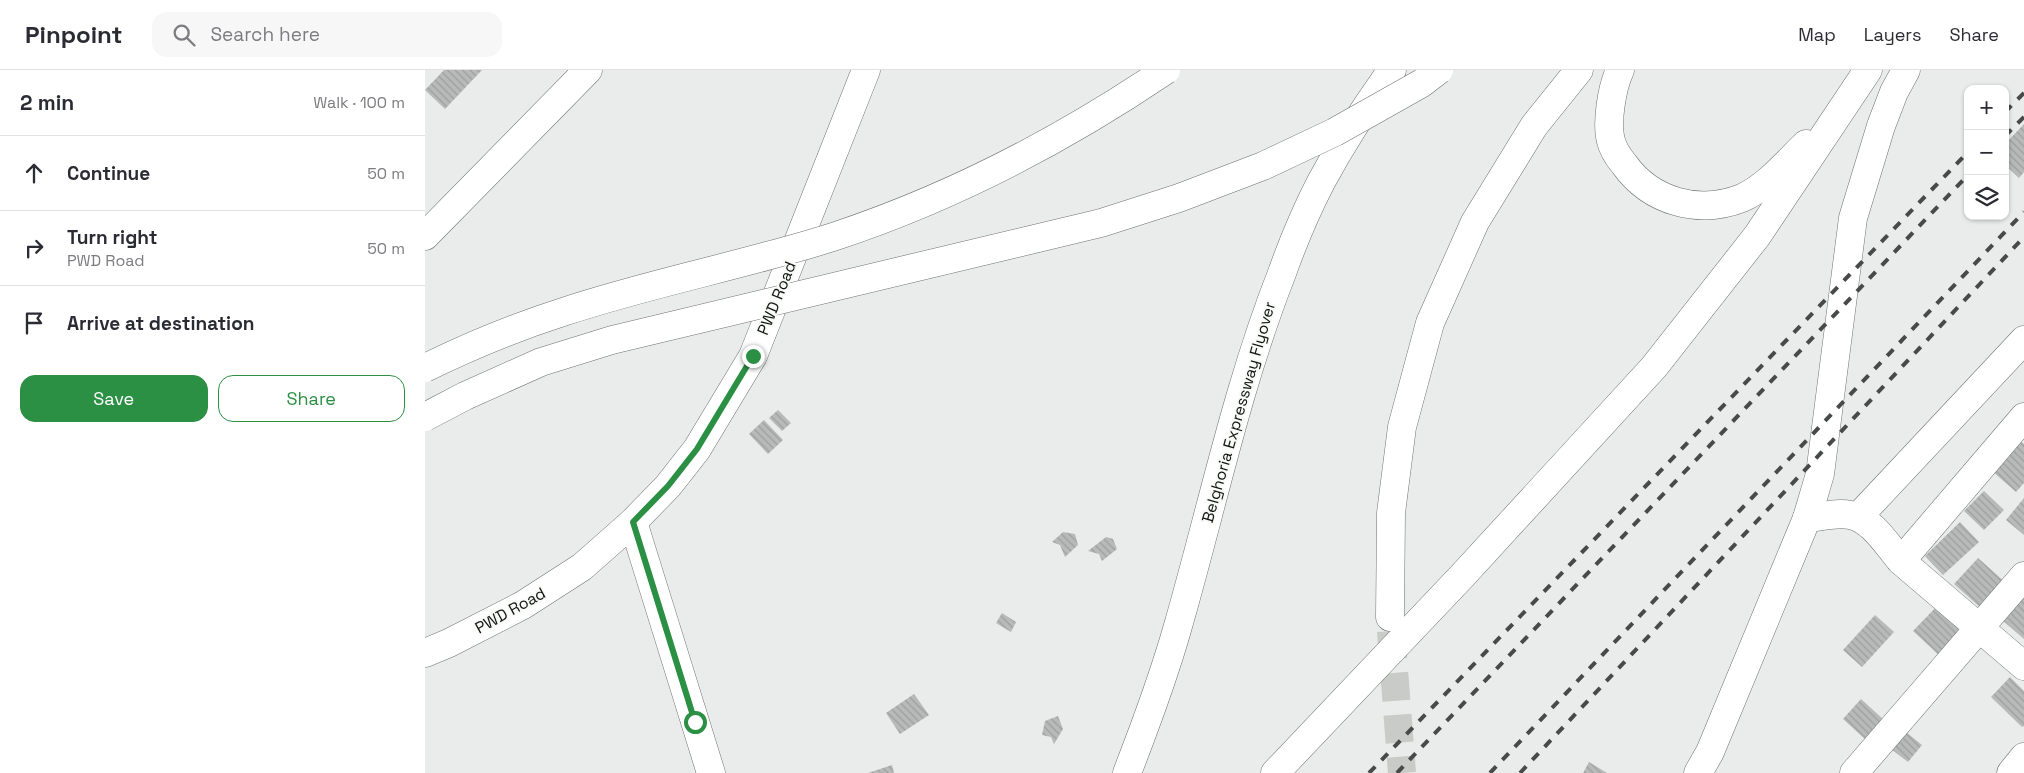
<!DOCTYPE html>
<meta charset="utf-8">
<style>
:root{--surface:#fff;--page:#f7f7f7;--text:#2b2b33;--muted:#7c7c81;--line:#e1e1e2;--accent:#2b8f44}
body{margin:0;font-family:"Space Grotesk",sans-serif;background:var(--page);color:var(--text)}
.controls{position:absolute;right:15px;top:15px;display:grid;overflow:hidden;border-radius:10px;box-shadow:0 1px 4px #0004}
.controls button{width:45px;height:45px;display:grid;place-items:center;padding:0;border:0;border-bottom:1px solid var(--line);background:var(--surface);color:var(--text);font:25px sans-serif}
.stop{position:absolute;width:15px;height:15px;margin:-11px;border:4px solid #2b8f44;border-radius:50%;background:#fff}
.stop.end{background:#2b8f44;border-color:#fff;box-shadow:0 1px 5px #0008}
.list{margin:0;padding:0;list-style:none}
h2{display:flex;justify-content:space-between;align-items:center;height:65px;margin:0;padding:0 20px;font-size:21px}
h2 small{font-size:16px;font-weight:400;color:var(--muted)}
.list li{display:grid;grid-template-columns:32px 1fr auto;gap:15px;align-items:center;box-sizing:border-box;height:75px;padding:0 20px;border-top:1px solid var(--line)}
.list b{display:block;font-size:19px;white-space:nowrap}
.list p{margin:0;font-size:16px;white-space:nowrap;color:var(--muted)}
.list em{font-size:16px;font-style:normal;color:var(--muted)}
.actions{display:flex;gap:10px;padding:15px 20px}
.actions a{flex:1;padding:11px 0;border:1px solid var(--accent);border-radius:15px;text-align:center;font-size:18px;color:var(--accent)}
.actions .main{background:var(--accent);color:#fff}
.icon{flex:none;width:28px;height:28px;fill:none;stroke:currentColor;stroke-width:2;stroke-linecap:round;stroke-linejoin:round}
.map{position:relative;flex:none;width:1599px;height:703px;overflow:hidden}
header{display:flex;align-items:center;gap:30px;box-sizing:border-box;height:70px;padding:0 25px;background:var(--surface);border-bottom:1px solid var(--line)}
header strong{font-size:24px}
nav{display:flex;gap:28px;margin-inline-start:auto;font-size:18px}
.search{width:350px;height:45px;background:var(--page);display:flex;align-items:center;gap:12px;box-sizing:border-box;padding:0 18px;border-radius:15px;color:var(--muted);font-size:19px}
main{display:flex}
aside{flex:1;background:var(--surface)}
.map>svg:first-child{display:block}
.building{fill:url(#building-back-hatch)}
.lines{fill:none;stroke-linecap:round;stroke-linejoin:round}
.highway-tunnel{stroke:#c9cbc9;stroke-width:28;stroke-dasharray:28 14;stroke-linecap:butt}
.minor-casing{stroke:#6f726f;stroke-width:29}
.major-casing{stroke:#6f726f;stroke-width:29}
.highway-casing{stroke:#6f726f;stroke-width:29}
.minor{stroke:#fff;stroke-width:28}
.major{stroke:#fff;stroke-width:28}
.highway{stroke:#fff;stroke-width:28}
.rail{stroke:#484a49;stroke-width:4;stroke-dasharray:9 9;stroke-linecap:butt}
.highway-bridge-casing{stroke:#6f726f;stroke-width:29;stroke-linecap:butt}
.highway-bridge{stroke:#fff;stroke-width:28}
.route{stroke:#2b8f44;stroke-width:6}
.labels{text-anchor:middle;stroke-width:4;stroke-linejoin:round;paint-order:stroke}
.street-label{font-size:16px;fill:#111211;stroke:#f7faf7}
</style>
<header>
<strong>Pinpoint</strong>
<div class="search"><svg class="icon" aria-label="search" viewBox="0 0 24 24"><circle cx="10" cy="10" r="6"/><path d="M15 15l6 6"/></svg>Search here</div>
<nav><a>Map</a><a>Layers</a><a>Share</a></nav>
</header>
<main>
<aside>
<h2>2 min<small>Walk · 100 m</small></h2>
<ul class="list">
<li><svg class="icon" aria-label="ahead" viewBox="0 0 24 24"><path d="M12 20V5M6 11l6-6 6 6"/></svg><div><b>Continue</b></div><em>50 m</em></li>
<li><svg class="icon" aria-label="right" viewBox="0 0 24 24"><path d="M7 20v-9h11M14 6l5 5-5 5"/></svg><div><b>Turn right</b><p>PWD Road</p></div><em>50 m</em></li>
<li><svg class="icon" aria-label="arrive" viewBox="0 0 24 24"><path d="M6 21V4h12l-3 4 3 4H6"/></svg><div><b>Arrive at destination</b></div></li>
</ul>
<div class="actions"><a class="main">Save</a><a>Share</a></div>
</aside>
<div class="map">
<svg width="1599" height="703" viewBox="0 0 1599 703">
<defs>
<pattern id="building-back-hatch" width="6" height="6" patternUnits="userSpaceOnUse" patternTransform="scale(1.25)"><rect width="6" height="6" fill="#b7bab8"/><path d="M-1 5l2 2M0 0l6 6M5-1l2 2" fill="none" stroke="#9c9f9d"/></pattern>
</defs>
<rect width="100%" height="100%" fill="#e9ecea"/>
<g class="building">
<polygon points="19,0 57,0 20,39 0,20"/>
<polygon points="1599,54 1599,102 1594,108 1580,95 1580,74"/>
<polygon points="353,340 366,353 357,361 344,348"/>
<polygon points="339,350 358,370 343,384 324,364"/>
<polygon points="1595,371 1599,374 1599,413 1591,422 1567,401"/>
<polygon points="1559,421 1579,440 1559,460 1539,441"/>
<polygon points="1599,428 1599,465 1581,450"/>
<polygon points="1535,452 1554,472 1518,505 1500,486"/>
<polygon points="638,462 650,464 653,475 640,487 635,475 627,472"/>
<polygon points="681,467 688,469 692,479 677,491 674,484 663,481"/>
<polygon points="1553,488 1581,513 1557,539 1529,514"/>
<polygon points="1599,525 1599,569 1577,550"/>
<polygon points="1514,534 1543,561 1517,588 1488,561"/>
<polygon points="577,543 591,552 586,562 571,553"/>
<polygon points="1450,545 1469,562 1437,597 1418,580"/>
<polygon points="1585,607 1599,621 1599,656 1597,657 1566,627"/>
<polygon points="489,624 504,645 475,664 461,643"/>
<polygon points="1436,629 1459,650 1441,670 1418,649"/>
<polygon points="633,646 638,659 629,674 626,667 617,665 620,651"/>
<polygon points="1476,658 1497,675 1483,692 1462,676"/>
<polygon points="1164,692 1182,703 1158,703"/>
<polygon points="467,695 469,703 443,703"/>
</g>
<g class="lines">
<polyline class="highway-tunnel" points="966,561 977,703"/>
<defs>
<g id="minor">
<polyline points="1599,347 1476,491 1599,596"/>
<polyline points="1433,447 1599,270"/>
<path d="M1382 448C1396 447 1412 442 1425 445 1447 449 1462 475 1476 491"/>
<polyline points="208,452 286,703"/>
<polyline points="1429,703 1599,506"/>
<polyline points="1586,703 1599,687"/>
</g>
<g id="major">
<polyline points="0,166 163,0"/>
<polyline points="0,583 24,573 98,535 157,497 208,452 243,416 272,379 328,286 441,0"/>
</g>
<g id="highway">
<path d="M1195 0C1187 17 1181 53 1186 71 1188 79 1194 88 1199 94 1226 132 1274 145 1317 128 1342 117 1362 92 1381 74"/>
<polyline points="965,547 966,443 977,357 1005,253 1050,152 1109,56 1154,0"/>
<path d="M702 703C721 654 739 606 753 556 787 438 812 317 857 203 868 172 881 141 896 112 917 73 941 36 967 0"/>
<polyline points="850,703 1038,505 1229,297 1332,166 1443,0"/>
<polyline points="1273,703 1285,682 1382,448 1395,404 1428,148 1456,56 1469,22 1481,0"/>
</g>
</defs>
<use href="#minor" class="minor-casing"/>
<use href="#major" class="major-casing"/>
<use href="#highway" class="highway-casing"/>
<use href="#minor" class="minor"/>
<use href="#major" class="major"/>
<use href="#highway" class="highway"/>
<g class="rail">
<polyline points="1580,42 1599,23"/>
<polyline points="1580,66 1599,47"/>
<polyline points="944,703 1543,82"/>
<polyline points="972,703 1543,105"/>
<polyline points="1065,703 1599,142"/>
<polyline points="1095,703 1599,167"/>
</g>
<defs>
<g id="highway-bridge">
<path d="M0 298C45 276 91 257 138 242 228 212 321 195 411 166 528 127 639 69 741 0"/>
<polyline points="0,347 40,326 116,292 187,270 676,153 754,128 838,96 910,62 997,13 1014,0"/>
</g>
</defs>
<use href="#highway-bridge" class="highway-bridge-casing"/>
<use href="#highway-bridge" class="highway-bridge"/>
</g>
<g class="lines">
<polyline class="route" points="270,652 208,452 243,416 272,379 328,286"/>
</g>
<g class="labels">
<g class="street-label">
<text transform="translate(351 228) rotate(-68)" y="6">PWD Road</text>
<text transform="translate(813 342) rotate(-74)" y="6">Belghoria Expressway Flyover</text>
<text transform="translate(85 540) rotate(-29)" y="6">PWD Road</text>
</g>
</g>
</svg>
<div class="controls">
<button>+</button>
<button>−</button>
<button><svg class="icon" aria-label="layers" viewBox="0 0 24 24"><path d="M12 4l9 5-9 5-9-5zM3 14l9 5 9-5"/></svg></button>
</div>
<div class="stop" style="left:270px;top:652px"></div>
<div class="stop end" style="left:328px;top:286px"></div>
</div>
</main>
